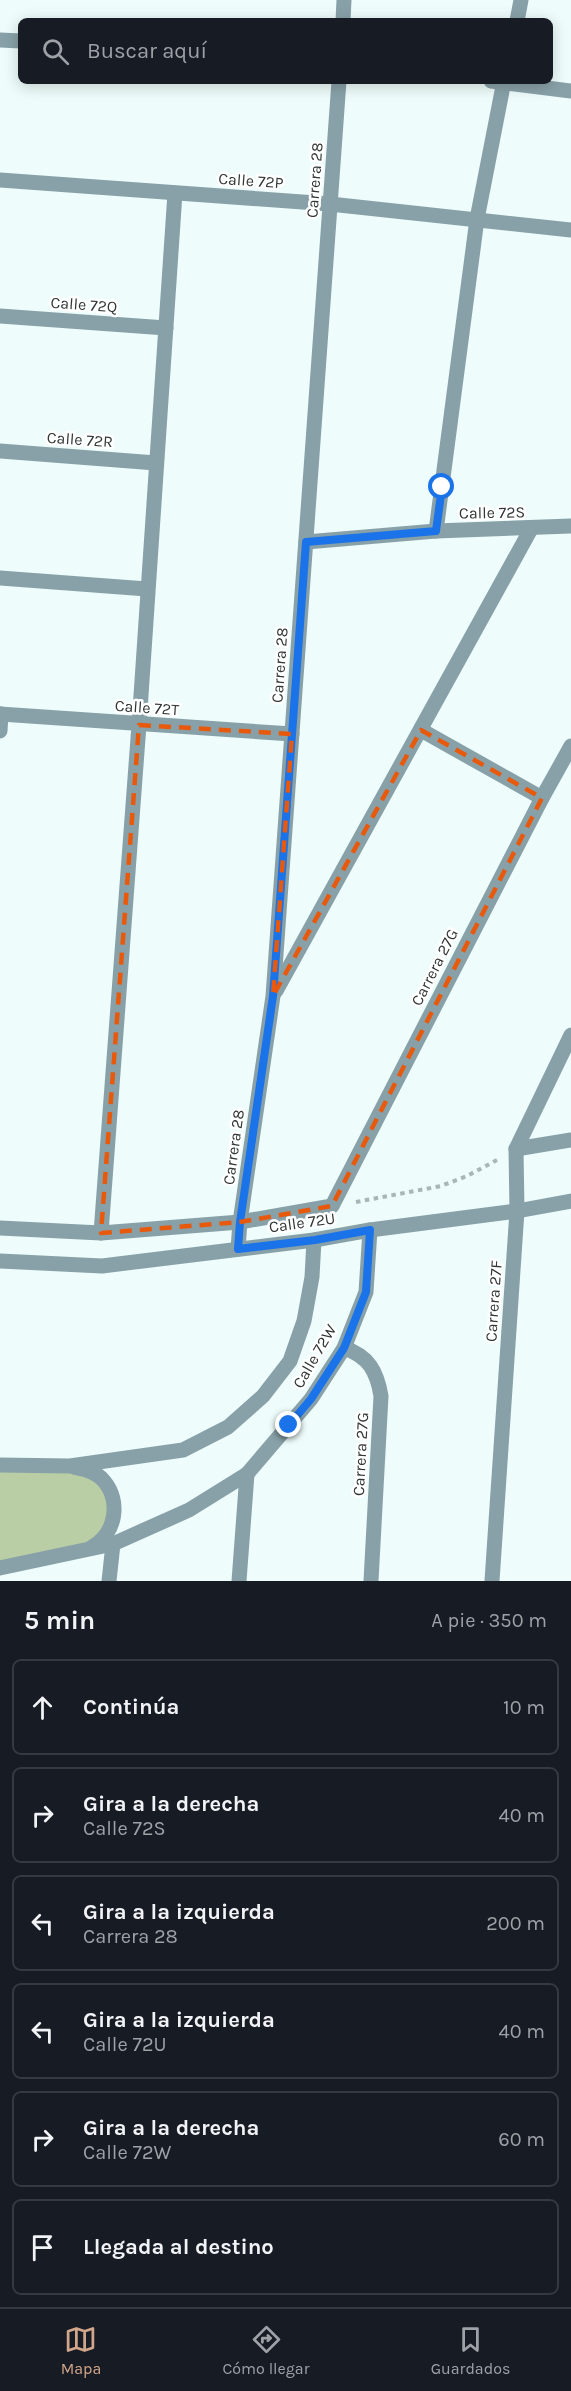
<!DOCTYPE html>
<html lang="es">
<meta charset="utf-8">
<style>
:root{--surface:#171b24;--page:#20242c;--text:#f1f3f6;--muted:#9ea1a6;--line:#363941;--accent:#d1a68a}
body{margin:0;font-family:Karla,sans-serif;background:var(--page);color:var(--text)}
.stop{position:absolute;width:18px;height:18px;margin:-14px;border:4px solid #1a73e8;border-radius:50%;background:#fff}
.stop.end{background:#1a73e8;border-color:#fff;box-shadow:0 2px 6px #0008}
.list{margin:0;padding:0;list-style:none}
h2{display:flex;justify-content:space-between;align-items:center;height:78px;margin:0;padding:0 24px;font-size:26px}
h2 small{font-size:20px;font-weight:400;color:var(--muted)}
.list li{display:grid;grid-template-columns:39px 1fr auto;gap:18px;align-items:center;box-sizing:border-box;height:96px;margin:0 12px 12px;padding:0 12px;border:2px solid var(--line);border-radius:9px}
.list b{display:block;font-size:22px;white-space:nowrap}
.list p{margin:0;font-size:20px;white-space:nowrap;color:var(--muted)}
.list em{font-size:20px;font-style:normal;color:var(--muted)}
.icon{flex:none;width:33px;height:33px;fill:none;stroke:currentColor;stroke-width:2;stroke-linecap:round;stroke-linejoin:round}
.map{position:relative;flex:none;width:571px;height:1581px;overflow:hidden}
.search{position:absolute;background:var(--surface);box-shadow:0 3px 15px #0003;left:18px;right:18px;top:18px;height:66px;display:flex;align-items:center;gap:15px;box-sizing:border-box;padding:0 21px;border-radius:9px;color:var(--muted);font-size:22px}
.sheet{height:726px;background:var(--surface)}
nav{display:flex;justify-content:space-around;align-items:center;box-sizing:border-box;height:84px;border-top:2px solid var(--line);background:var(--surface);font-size:16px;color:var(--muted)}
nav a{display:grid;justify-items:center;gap:3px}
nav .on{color:var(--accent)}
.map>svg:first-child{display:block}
.green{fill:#b9cea5}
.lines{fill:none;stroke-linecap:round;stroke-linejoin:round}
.path{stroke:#aab6b4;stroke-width:4;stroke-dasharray:4.5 4.5;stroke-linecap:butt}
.minor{stroke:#88a1a8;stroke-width:15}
.route{stroke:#1a73e8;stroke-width:8}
.marked{fill:none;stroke:#e8590c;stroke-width:4.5;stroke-dasharray:12 8;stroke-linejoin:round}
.labels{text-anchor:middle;stroke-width:5;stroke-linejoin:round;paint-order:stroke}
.street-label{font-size:16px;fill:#313736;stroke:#fff}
</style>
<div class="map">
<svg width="571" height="1581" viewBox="0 0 571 1581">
<rect width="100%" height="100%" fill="#eefdfb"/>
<polygon class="green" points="0,1465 70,1466 103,1480 115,1514 96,1546 0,1568"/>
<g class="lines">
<polyline class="path" points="356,1202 441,1186 467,1176 497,1160"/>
<g class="minor">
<polyline points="343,21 344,0"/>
<polyline points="517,21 521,0"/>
<polyline points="0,40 21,41"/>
<polyline points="491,81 571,91"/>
<polyline points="0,180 330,204 571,230"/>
<polyline points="0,316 166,328"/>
<polyline points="0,451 156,463"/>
<polyline points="436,531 477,219 504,81"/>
<polyline points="306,542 436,531 571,526"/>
<polyline points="0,578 147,589"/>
<polyline points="0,714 292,734"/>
<polyline points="421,730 542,798"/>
<polyline points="0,731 1,714"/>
<polyline points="276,991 531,529"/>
<polyline points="516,1149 571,1140"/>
<polyline points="0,1228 101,1233 240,1222 332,1206 542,798 571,746"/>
<polyline points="101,1233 139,725 175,193"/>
<polyline points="238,1249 240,1222 273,996 339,81"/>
<polyline points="0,1261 102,1266 314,1240 370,1230 517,1211 571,1201"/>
<path d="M344 1348C369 1356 377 1372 381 1396L371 1581"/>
<polyline points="0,1465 70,1466 183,1450 228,1427 263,1396 290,1361 304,1321 312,1277 314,1240"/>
<path d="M74 1467C85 1469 97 1472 104 1481 121 1501 116 1534 92 1547"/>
<polyline points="0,1568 113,1544 189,1510 247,1474 311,1399 344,1348 366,1292 370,1230"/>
<polyline points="109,1581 113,1544"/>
<polyline points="239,1581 247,1474"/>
<polyline points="492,1581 517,1211 516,1149 571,1035"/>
</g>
</g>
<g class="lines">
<polyline class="route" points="289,1425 311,1399 344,1348 366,1292 370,1230 315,1240 238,1249 240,1222 273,996 306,542 436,531 442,487"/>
</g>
<path class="marked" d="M139 725 292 734 273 996 421 730 542 798 332 1206 240 1222 101 1233Z"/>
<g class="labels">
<g class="street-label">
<text transform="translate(251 180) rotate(4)" y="6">Calle 72P</text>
<text transform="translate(314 180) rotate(-86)" y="6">Carrera 28</text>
<text transform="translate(84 304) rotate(4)" y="6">Calle 72Q</text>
<text transform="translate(80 439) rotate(4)" y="6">Calle 72R</text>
<text transform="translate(492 512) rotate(-1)" y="6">Calle 72S</text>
<text transform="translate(279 665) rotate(-86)" y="6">Carrera 28</text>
<text transform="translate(147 707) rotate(4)" y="6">Calle 72T</text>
<text transform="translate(434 967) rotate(-63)" y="6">Carrera 27G</text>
<text transform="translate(233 1147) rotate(-82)" y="6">Carrera 28</text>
<text transform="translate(302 1222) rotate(-8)" y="6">Calle 72U</text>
<text transform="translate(493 1301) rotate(-86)" y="6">Carrera 27F</text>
<text transform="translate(314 1356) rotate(-60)" y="6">Calle 72W</text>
<text transform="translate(360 1454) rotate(-87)" y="6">Carrera 27G</text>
</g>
</g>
</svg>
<div class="stop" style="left:442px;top:487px"></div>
<div class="stop end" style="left:289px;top:1425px"></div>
<div class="search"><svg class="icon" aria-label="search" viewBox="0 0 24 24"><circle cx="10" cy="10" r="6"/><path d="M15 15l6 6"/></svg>Buscar aquí</div>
</div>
<section class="sheet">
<h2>5 min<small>A pie · 350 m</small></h2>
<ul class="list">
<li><svg class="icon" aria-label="ahead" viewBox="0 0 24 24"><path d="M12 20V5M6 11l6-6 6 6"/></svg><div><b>Continúa</b></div><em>10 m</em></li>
<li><svg class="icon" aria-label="right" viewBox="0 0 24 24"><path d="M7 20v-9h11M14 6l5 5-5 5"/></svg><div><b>Gira a la derecha</b><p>Calle 72S</p></div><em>40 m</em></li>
<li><svg class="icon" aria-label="left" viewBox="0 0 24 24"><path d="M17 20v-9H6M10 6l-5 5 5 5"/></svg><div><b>Gira a la izquierda</b><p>Carrera 28</p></div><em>200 m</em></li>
<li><svg class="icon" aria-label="left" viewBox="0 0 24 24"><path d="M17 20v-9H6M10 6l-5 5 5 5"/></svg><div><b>Gira a la izquierda</b><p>Calle 72U</p></div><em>40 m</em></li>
<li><svg class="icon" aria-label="right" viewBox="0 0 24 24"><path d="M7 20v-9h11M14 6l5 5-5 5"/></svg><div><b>Gira a la derecha</b><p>Calle 72W</p></div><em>60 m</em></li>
<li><svg class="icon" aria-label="arrive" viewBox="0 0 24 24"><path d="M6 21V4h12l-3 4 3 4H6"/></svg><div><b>Llegada al destino</b></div></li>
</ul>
</section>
<nav>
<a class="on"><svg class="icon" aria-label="map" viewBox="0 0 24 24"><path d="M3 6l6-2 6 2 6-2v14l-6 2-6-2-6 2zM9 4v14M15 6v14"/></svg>Mapa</a>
<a><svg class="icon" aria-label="directions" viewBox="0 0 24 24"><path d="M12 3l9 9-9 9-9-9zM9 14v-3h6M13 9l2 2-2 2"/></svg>Cómo llegar</a>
<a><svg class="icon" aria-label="saved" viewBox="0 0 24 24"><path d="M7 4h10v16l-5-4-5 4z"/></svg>Guardados</a>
</nav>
